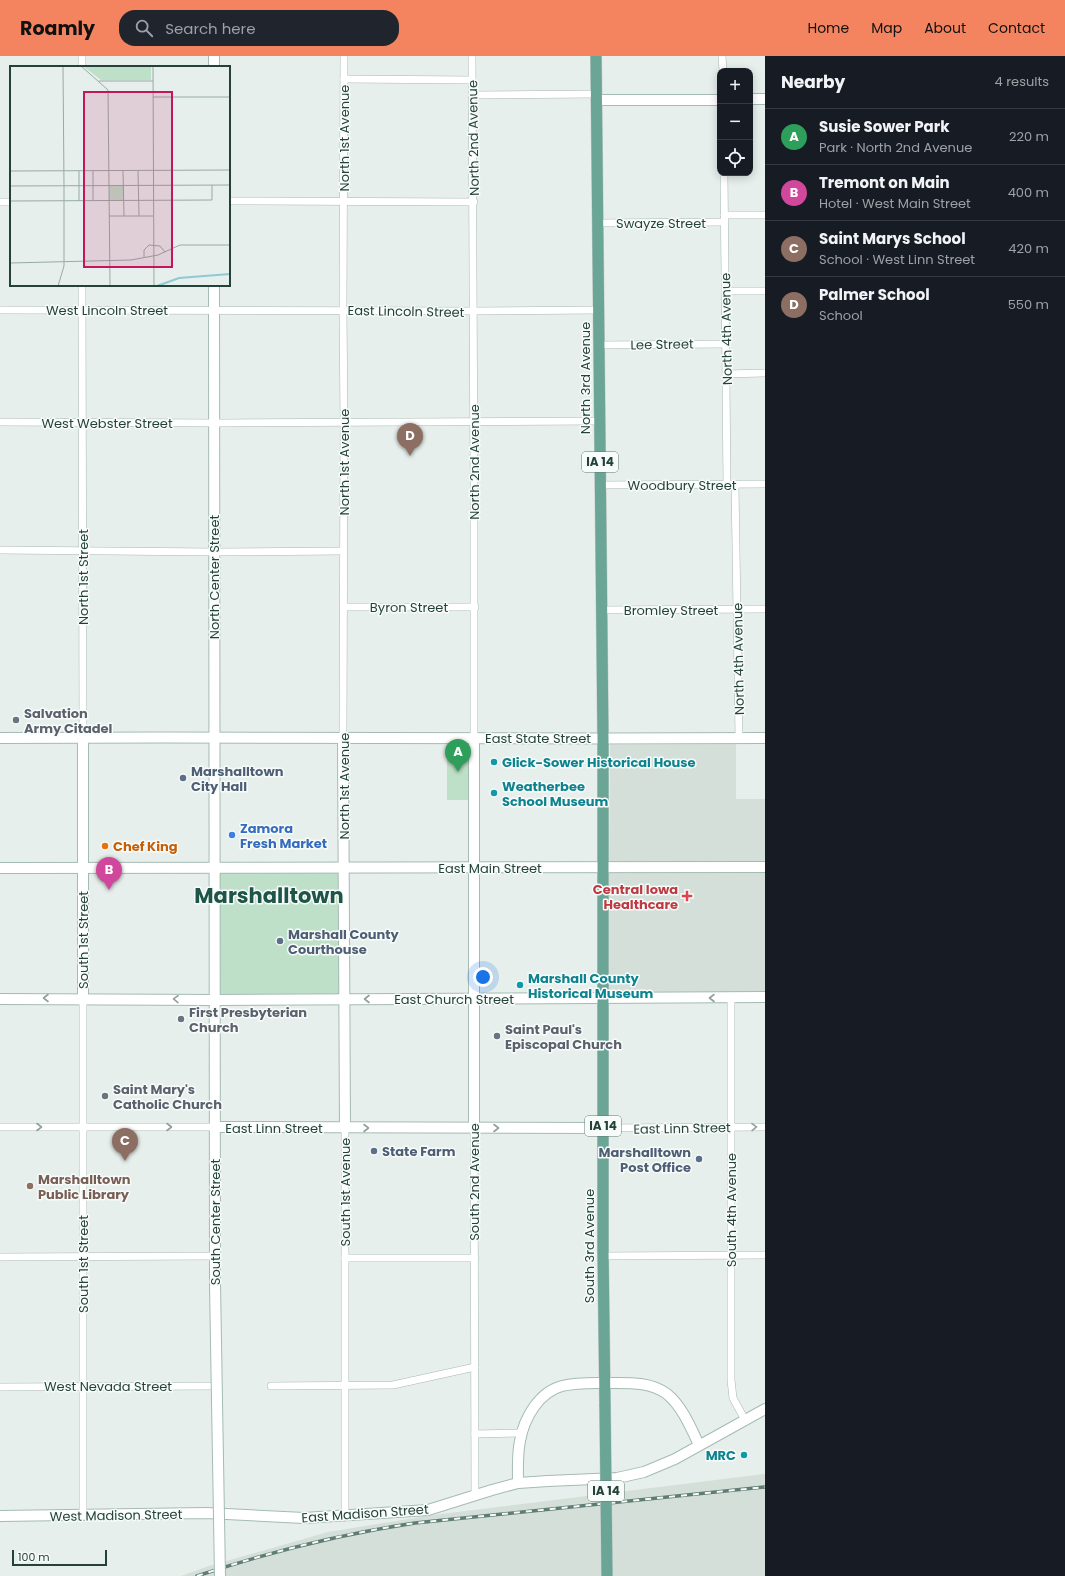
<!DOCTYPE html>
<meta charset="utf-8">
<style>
:root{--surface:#171b24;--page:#20242c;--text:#f1f3f6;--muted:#9ea1a6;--line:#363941;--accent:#f4845f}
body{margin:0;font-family:Poppins,sans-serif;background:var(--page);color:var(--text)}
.controls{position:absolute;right:12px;top:12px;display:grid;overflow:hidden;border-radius:8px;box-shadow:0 2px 10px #0003}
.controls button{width:36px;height:36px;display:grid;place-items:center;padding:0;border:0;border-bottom:1px solid var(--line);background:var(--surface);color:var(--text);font:20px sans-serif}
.scale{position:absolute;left:12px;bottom:10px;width:95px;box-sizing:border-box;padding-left:4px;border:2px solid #24423a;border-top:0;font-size:11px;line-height:14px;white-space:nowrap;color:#24423a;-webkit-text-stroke:3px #f7fbf9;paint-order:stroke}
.you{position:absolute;left:483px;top:921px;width:14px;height:14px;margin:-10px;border:3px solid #fff;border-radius:50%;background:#1a73e8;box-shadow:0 0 0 6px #1a73e833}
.badge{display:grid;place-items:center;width:26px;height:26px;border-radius:50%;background:var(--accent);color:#fff;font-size:13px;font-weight:700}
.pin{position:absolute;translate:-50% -33px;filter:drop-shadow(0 1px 2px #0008)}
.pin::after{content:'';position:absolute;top:21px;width:14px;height:12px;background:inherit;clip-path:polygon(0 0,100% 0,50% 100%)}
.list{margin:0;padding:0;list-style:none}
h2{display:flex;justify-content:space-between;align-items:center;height:52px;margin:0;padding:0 16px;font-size:17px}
h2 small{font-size:13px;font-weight:400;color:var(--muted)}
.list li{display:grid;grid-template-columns:26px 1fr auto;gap:12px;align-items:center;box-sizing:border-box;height:56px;padding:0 16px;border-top:1px solid var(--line)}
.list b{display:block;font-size:15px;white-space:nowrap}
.list p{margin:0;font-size:13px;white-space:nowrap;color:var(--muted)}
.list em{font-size:13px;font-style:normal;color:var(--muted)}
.icon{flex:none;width:22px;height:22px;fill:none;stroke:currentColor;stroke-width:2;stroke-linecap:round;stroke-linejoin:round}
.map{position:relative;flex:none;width:765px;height:1520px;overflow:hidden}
header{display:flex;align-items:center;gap:24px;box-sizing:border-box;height:56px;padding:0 20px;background:var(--accent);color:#111}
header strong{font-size:19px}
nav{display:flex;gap:22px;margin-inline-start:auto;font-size:14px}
.search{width:280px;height:36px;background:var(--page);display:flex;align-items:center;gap:10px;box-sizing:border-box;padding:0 14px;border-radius:16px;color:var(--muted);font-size:15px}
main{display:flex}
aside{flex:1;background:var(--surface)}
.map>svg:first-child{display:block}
.built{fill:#d4dfda}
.green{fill:#bfe0c8}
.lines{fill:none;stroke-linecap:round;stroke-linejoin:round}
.street-casing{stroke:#a8b8b2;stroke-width:8}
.secondary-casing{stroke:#a4bbb3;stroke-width:12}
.primary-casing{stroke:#c2cac8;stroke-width:12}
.street{stroke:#fff;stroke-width:7}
.secondary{stroke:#fff;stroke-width:10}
.primary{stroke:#6aa596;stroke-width:11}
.rail-casing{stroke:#5f7d75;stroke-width:3.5}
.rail{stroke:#f7fbf9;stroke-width:2;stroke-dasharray:6;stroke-linecap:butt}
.secondary-bridge-casing{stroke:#a4bbb3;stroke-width:12;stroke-linecap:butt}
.primary-bridge-casing{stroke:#c2cac8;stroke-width:12;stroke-linecap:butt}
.secondary-bridge{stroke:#fff;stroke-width:10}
.primary-bridge{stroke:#6aa596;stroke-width:11}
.oneway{stroke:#92a09c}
.worship-dot{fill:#6b7280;stroke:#f7fbf9;stroke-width:1.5}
.culture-dot{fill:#0f9aa8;stroke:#f7fbf9;stroke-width:1.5}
.service-dot{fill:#5c6f8a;stroke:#f7fbf9;stroke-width:1.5}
.shop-dot{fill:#3f7fe0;stroke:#f7fbf9;stroke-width:1.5}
.food-dot{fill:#e8710a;stroke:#f7fbf9;stroke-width:1.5}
.health-dot{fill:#e0444e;stroke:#f7fbf9;stroke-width:1.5}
.education-dot{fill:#8d6e63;stroke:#f7fbf9;stroke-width:1.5}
.labels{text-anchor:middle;stroke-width:3;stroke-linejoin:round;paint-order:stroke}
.shield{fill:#f7fbf9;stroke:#637a73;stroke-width:1}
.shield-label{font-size:12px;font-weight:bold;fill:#24423a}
.street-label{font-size:13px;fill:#24423a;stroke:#f7fbf9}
.worship-label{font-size:13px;font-weight:bold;fill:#5b616d;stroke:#f7fbf9;text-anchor:start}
.culture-label{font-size:13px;font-weight:bold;fill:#0d838f;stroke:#f7fbf9;text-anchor:start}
.service-label{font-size:13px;font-weight:bold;fill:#4e5e75;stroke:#f7fbf9;text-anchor:start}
.shop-label{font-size:13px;font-weight:bold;fill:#366cbe;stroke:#f7fbf9;text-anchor:start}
.food-label{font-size:13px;font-weight:bold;fill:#c56008;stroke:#f7fbf9;text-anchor:start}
.health-label{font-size:13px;font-weight:bold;fill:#be3a42;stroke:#f7fbf9;text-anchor:end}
.education-label{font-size:13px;font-weight:bold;fill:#785e54;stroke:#f7fbf9;text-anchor:start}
.town-label{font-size:21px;font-weight:bold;fill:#1f5548;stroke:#f7fbf9}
.inset-river{fill:none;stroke:#8ec9d4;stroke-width:2}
.inset-road{fill:none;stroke:#98aaa4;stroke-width:1}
.view{fill:#c2185b;fill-opacity:0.15;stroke:#c2185b;stroke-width:2}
.inset-edge{fill:none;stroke:#24423a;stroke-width:2}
</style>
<header>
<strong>Roamly</strong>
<div class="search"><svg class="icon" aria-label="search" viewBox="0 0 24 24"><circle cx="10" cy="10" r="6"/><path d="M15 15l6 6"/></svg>Search here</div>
<nav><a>Home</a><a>Map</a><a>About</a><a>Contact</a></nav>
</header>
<main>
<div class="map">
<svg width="765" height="1520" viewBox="0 0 765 1520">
<rect width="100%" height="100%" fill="#e6efeb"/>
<g class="built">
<polygon points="736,688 736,743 765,743 765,936 608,939 610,689"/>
<polygon points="765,1418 765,1520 181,1520 209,1510 328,1476 433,1459"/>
</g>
<g class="green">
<polygon points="447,689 468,689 469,744 447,744"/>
<polygon points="215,812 344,812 344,943 215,944"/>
</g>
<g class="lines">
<defs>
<g id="street">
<polyline points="82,0 82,11"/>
<polyline points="472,0 474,430 474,682"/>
<polyline points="722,0 723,15"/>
<polyline points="344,23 472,24"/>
<polyline points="472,39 597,38"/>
<polyline points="724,117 727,429"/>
<polyline points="229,145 474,146"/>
<polyline points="0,146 11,146"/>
<polyline points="724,159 765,159"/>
<polyline points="598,167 724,166"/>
<polyline points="82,229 83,681"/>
<polyline points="725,235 765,235"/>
<polyline points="0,254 474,255 599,254"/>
<polyline points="599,289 726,288"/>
<polyline points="726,318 765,317"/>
<polyline points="0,366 222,367 599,365"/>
<polyline points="600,429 765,428"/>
<polyline points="735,429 739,682"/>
<polyline points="0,494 214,496 343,495"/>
<polyline points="344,551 475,551"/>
<polyline points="601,554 765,553"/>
<polyline points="343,681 344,367 343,254 344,0"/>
<polyline points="83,942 83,1459"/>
<polyline points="731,942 731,1324 733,1342 745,1364"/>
<polyline points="0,1071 215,1071"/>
<polyline points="345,1072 345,1459"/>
<polyline points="474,1072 475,1440"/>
<polyline points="603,1072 765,1071"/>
<polyline points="603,1200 765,1199"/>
<polyline points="0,1201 215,1200"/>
<polyline points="345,1202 475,1202"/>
<polyline points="271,1330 393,1329 475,1311"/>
<polyline points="0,1331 217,1330"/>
<polyline points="475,1378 521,1377"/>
</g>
<g id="secondary">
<polyline points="214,0 214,11"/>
<polyline points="750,43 765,43"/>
<polyline points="597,44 720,44"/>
<polyline points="214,229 215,1228"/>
<polyline points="83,681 83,942"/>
<polyline points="343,681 345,1072"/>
<path d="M0 682C255 680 510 684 765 682"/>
<polyline points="474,682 474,1072"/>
<polyline points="0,812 765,811"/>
<polyline points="0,943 215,944 765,941"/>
<polyline points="215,1071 603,1072"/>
<path d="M518 1427C518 1413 517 1399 520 1385 524 1362 539 1336 562 1330 578 1326 595 1327 611 1327 630 1327 651 1326 667 1338 682 1350 691 1372 699 1389"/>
<polyline points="0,1460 207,1457 304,1462 428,1454 492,1434 518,1427 548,1425 617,1422 644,1416 675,1403 765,1353"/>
</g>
<polyline id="primary" points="596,0 603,683 603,1193 605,1350"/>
</defs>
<use href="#street" class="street-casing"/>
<use href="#secondary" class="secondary-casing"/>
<use href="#primary" class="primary-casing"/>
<use href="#street" class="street"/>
<use href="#secondary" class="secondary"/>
<use href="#primary" class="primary"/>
<defs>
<path id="rail" d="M197 1520C269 1496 341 1478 415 1467L765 1431"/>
</defs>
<use href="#rail" class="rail-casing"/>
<use href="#rail" class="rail"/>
<defs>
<polyline id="secondary-bridge" points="215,1228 220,1520"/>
<polyline id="primary-bridge" points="605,1350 607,1520"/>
</defs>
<use href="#secondary-bridge" class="secondary-bridge-casing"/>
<use href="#primary-bridge" class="primary-bridge-casing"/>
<use href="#secondary-bridge" class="secondary-bridge"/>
<use href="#primary-bridge" class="primary-bridge"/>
</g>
<defs><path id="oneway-chevron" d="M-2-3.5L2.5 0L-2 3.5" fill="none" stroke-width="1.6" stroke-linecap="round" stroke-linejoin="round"/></defs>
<g class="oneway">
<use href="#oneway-chevron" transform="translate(46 942) rotate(180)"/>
<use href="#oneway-chevron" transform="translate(712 942) rotate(180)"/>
<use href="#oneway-chevron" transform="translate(176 943) rotate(-179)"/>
<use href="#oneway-chevron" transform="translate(367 943) rotate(180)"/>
<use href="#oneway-chevron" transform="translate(39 1071)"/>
<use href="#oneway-chevron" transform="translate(169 1071)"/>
<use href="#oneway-chevron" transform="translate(754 1071) rotate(-1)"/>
<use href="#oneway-chevron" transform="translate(366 1072)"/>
<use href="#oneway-chevron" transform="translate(496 1072)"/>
</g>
<g class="worship-dot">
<circle cx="16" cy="664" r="4"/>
<circle cx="181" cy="963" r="4"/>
<circle cx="497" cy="980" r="4"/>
<circle cx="105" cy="1040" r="4"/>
</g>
<g class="culture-dot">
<circle cx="494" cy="706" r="4"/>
<circle cx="494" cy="737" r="4"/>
<circle cx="520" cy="929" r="4"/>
<circle cx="744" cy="1399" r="4"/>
</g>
<g class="service-dot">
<circle cx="183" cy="722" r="4"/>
<circle cx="280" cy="885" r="4"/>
<circle cx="374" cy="1095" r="4"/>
<circle cx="699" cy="1103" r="4"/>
</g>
<circle class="shop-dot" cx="232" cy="779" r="4"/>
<circle class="food-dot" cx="105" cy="790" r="4"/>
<path class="health-dot" d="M685 834h4v4h4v4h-4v4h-4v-4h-4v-4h4z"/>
<circle class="education-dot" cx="30" cy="1130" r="4"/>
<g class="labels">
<g class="shield">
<rect x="582" y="396" width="36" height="20" rx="3"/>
<rect x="585" y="1060" width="36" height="20" rx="3"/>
<rect x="588" y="1425" width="36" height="20" rx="3"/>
</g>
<g class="shield-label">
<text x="600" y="410">IA 14</text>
<text x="603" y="1074">IA 14</text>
<text x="606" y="1439">IA 14</text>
</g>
<g class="street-label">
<text transform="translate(344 82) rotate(-90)" y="5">North 1st Avenue</text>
<text transform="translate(473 82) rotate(-91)" y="5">North 2nd Avenue</text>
<text x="661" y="172">Swayze Street</text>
<text x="107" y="259">West Lincoln Street</text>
<text transform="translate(406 255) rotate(1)" y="5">East Lincoln Street</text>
<text transform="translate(726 273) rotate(-91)" y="5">North 4th Avenue</text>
<text transform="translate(662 288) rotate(-1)" y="5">Lee Street</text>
<text transform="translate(585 322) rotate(-90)" y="5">North 3rd Avenue</text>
<text x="107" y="372">West Webster Street</text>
<text transform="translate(344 406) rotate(-90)" y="5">North 1st Avenue</text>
<text transform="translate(474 406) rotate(-90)" y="5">North 2nd Avenue</text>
<text x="682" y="434">Woodbury Street</text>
<text transform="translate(83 521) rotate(-90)" y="5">North 1st Street</text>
<text transform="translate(214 521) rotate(-90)" y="5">North Center Street</text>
<text x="409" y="556">Byron Street</text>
<text x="671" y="559">Bromley Street</text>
<text transform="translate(738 603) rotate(-91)" y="5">North 4th Avenue</text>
<text x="538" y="687">East State Street</text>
<text transform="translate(344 730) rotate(-90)" y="5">North 1st Avenue</text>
<text x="490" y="817">East Main Street</text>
<text transform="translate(83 884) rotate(-90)" y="5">South 1st Street</text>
<text x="454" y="948">East Church Street</text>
<text x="274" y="1077">East Linn Street</text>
<text transform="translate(682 1072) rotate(-1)" y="5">East Linn Street</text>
<text transform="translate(474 1126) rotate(-90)" y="5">South 2nd Avenue</text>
<text transform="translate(345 1136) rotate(-90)" y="5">South 1st Avenue</text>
<text transform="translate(731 1154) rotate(-90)" y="5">South 4th Avenue</text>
<text transform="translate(215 1166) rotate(-90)" y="5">South Center Street</text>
<text transform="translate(589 1190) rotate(-90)" y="5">South 3rd Avenue</text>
<text transform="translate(83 1208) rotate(-90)" y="5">South 1st Street</text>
<text x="108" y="1335">West Nevada Street</text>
<text transform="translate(365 1457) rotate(-4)" y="5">East Madison Street</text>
<text transform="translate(116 1459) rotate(-1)" y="5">West Madison Street</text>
</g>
<g class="worship-label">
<text x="24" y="662">Salvation<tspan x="24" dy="15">Army Citadel</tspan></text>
<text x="189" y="961">First Presbyterian<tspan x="189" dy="15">Church</tspan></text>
<text x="505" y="978">Saint Paul's<tspan x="505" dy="15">Episcopal Church</tspan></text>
<text x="113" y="1038">Saint Mary's<tspan x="113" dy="15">Catholic Church</tspan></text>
</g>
<g class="culture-label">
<text x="502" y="711">Glick-Sower Historical House</text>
<text x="502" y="735">Weatherbee<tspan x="502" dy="15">School Museum</tspan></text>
<text x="528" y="927">Marshall County<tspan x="528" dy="15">Historical Museum</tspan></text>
<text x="736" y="1404" text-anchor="end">MRC</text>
</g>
<g class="service-label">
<text x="191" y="720">Marshalltown<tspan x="191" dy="15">City Hall</tspan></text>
<text x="288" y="883">Marshall County<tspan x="288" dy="15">Courthouse</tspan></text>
<text x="382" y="1100">State Farm</text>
<text x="691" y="1101" text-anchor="end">Marshalltown<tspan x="691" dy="15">Post Office</tspan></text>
</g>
<g class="shop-label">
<text x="240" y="777">Zamora<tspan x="240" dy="15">Fresh Market</tspan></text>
</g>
<g class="food-label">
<text x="113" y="795">Chef King</text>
</g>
<g class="health-label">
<text x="678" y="838">Central Iowa<tspan x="678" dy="15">Healthcare</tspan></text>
</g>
<g class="education-label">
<text x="38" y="1128">Marshalltown<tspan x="38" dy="15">Public Library</tspan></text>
</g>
<g class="town-label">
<text x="269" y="847">Marshalltown</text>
</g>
</g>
<g transform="translate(10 10)">
<rect width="220" height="220" fill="#e6efeb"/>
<path d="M73 0H141V14H91ZM99 120H114V135H99Z" fill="#bfe0c8"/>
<path class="inset-river" d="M147 220 169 212 220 208"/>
<path class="inset-road" d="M53 0 54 120M71 0 98 24 99 120M143 0 144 220M89 15H143M143 31H220M0 105 220 104M69 105V135M83 105V135M113 105 114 150M128 105 129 150M0 120 220 119M99 120 100 220M0 135 202 134V119M99 150H143M134 191V184L139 179 150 180 155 186M0 197 121 194 148 189 170 179H220M48 220 54 200V120"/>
<path class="view" d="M74 26H162V201H74Z"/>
<rect width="220" height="220" class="inset-edge"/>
</g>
</svg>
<div class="controls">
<button>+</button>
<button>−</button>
<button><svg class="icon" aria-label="locate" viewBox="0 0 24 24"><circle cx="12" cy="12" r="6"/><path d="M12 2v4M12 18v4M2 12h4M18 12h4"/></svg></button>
</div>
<div class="scale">100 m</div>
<div class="you"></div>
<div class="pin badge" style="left:458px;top:716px;background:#2e9e5b">A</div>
<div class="pin badge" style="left:109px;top:834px;background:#d1479c">B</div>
<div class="pin badge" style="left:125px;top:1105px;background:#8d6e63">C</div>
<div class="pin badge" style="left:410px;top:400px;background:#8d6e63">D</div>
</div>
<aside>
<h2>Nearby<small>4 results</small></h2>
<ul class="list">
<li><span class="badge" style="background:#2e9e5b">A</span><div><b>Susie Sower Park</b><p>Park · North 2nd Avenue</p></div><em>220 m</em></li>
<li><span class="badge" style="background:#d1479c">B</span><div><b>Tremont on Main</b><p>Hotel · West Main Street</p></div><em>400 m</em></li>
<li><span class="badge" style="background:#8d6e63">C</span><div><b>Saint Marys School</b><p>School · West Linn Street</p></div><em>420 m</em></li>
<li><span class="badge" style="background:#8d6e63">D</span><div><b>Palmer School</b><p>School</p></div><em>550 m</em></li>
</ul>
</aside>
</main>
